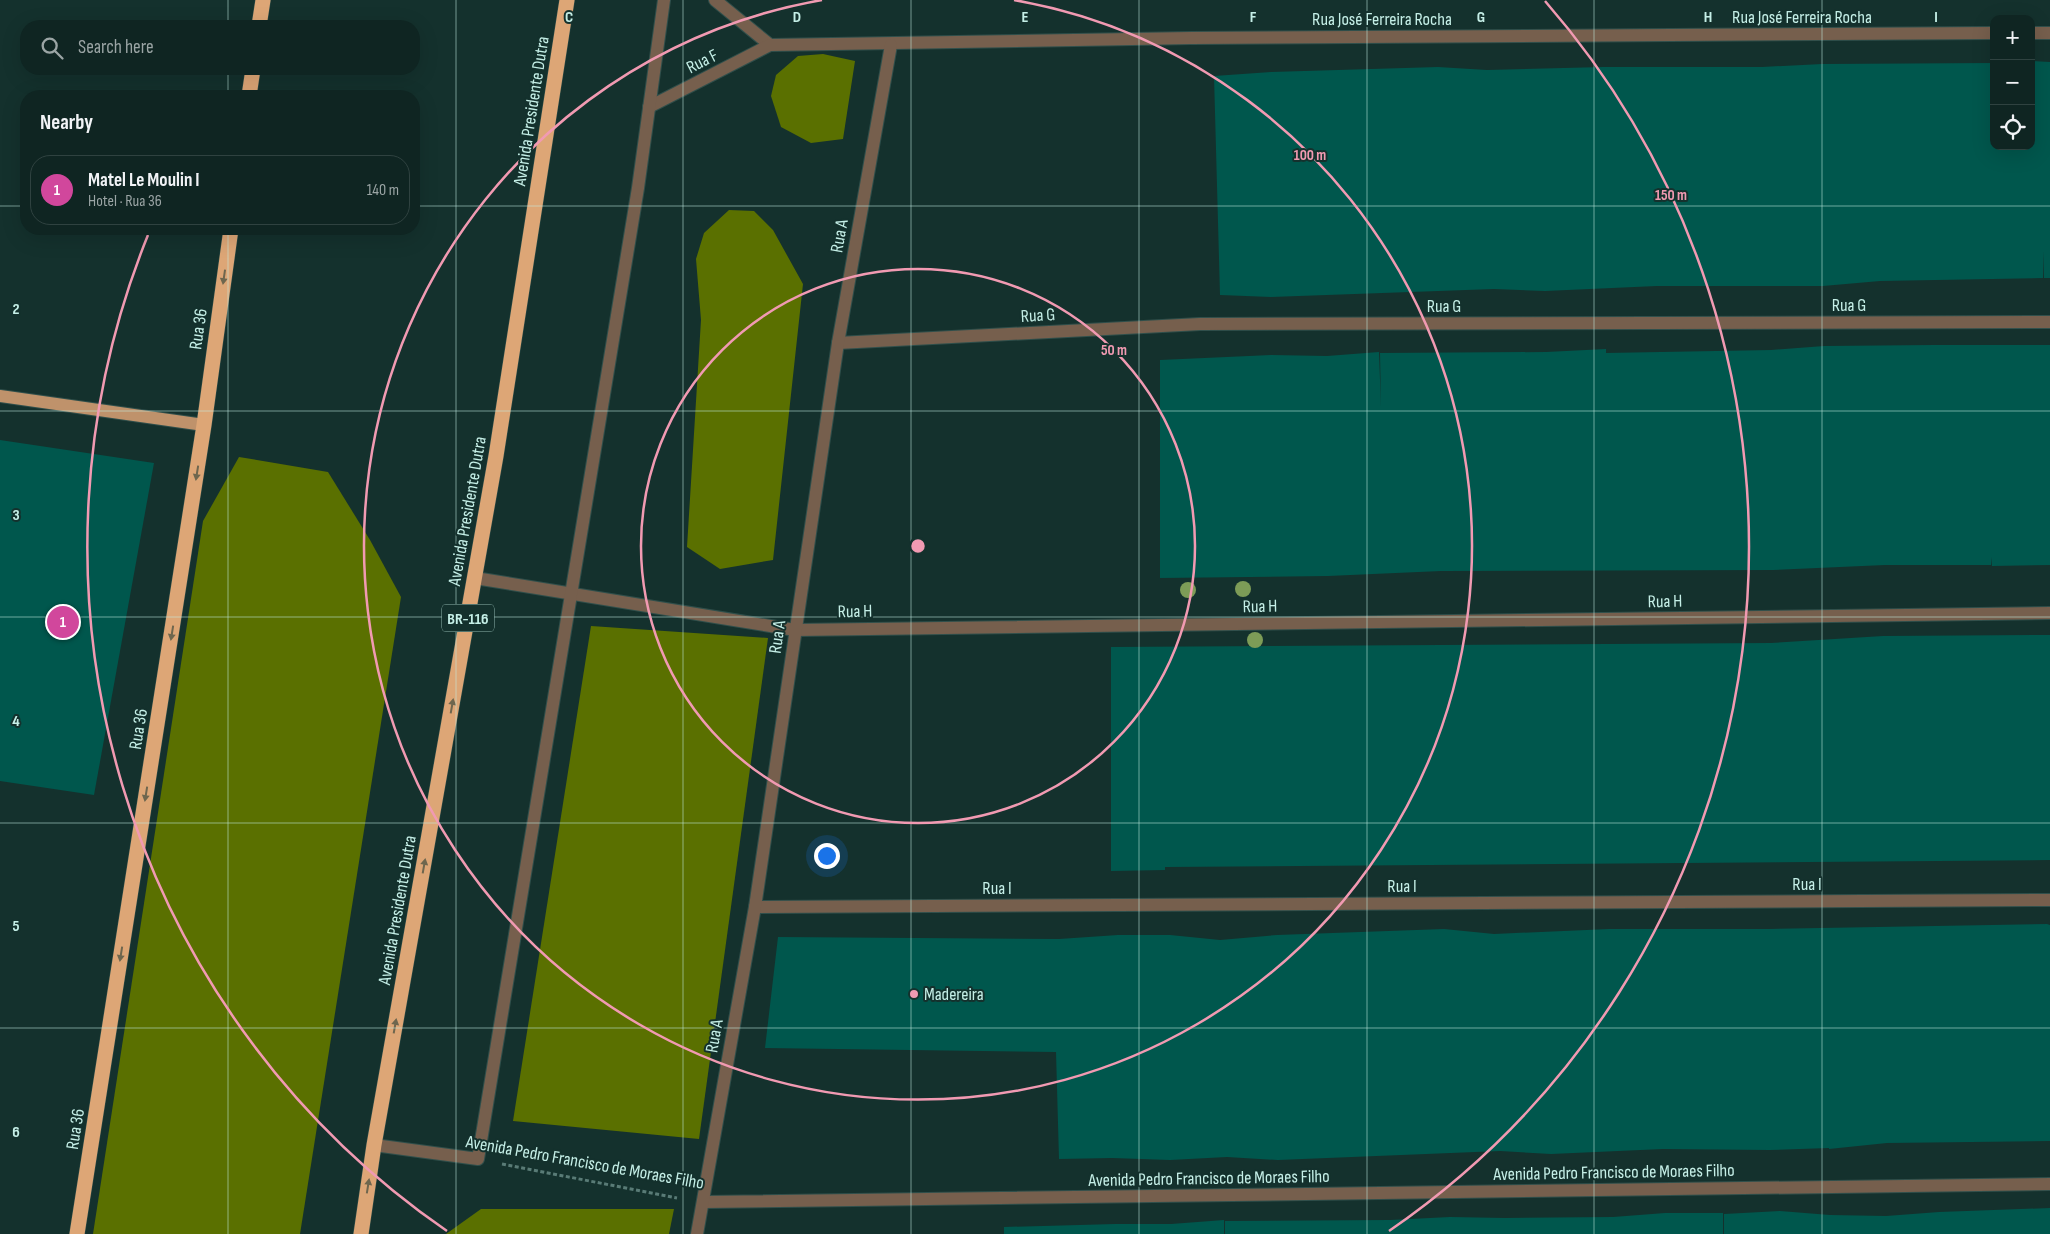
<!DOCTYPE html>
<meta charset="utf-8">
<style>
:root{--surface:#0f2522;--page:#1d312f;--text:#f1f3f6;--muted:#9ba5a5;--line:#2f4240;--accent:#bca0f2}
body{margin:0;font-family:"Sofia Sans Condensed",sans-serif;background:var(--page);color:var(--text)}
.controls{position:absolute;right:15px;top:15px;display:grid;overflow:hidden;border-radius:10px;box-shadow:0 5px 20px #0002}
.controls button{width:45px;height:45px;display:grid;place-items:center;padding:0;border:0;border-bottom:1px solid var(--line);background:var(--surface);color:var(--text);font:25px sans-serif}
.you{position:absolute;left:826px;top:855px;width:18px;height:18px;margin:-12px;border:4px solid #fff;border-radius:50%;background:#1a73e8;box-shadow:0 0 0 8px #1a73e833}
.badge{display:grid;place-items:center;width:32px;height:32px;border-radius:50%;background:var(--accent);color:#fff;font-size:16px;font-weight:700}
.pin{position:absolute;translate:-50% -50%;border:2px solid #fff;box-shadow:0 1px 5px #0006}
.list{margin:0;padding:0;list-style:none}
h2{display:flex;justify-content:space-between;align-items:center;height:65px;margin:0;padding:0 20px;font-size:21px}
h2 small{font-size:16px;font-weight:400;color:var(--muted)}
.list li{display:grid;grid-template-columns:32px 1fr auto;gap:15px;align-items:center;box-sizing:border-box;height:70px;margin:0 10px 10px;padding:0 10px;border:1px solid var(--line);border-radius:20px}
.list b{display:block;font-size:19px;white-space:nowrap}
.list p{margin:0;font-size:16px;white-space:nowrap;color:var(--muted)}
.list em{font-size:16px;font-style:normal;color:var(--muted)}
.icon{flex:none;width:28px;height:28px;fill:none;stroke:currentColor;stroke-width:2;stroke-linecap:round;stroke-linejoin:round}
.map{position:relative;flex:none;width:2050px;height:1234px;overflow:hidden}
.search{position:absolute;background:var(--surface);box-shadow:0 5px 20px #0002;left:20px;top:20px;width:400px;height:55px;display:flex;align-items:center;gap:12px;box-sizing:border-box;padding:0 18px;border-radius:20px;color:var(--muted);font-size:19px}
.panel{position:absolute;background:var(--surface);box-shadow:0 5px 20px #0002;left:20px;top:90px;width:400px;height:145px;border-radius:20px}
.map>svg:first-child{display:block}
.forest{fill:#5a7000}
.building{fill:#00574d}
.lines{fill:none;stroke-linecap:round;stroke-linejoin:round}
.minor-casing{stroke:#304f4b;stroke-width:14}
.major-casing{stroke:#304f4b;stroke-width:14}
.highway-casing{stroke:#304f4b;stroke-width:16}
.path{stroke:#597b76;stroke-width:3;stroke-dasharray:4 2.5;stroke-linecap:butt}
.minor{stroke:#765f4d;stroke-width:12}
.major{stroke:#bf926b;stroke-width:12}
.highway{stroke:#dda676;stroke-width:15}
.tree{fill:#7d9c57}
.oneway{fill:#6e664e}
.grid{fill:none;stroke:#c5efe7;stroke-width:1;stroke-opacity:0.55}
.ring{fill:none;stroke:#f19ab2;stroke-width:2.5}
.poi-dot{fill:#f19ab2;stroke:#14312d;stroke-width:2}
.labels{text-anchor:middle;stroke-width:4;stroke-linejoin:round;paint-order:stroke}
.shield{fill:#14312d;stroke:#90b6af;stroke-width:1}
.shield-label{font-size:16px;font-weight:bold;fill:#c5efe7}
.street-label{font-size:18px;fill:#c5efe7;stroke:#14312d}
.poi-label{font-size:18px;fill:#c5efe7;stroke:#14312d;text-anchor:start}
.grid-label{font-size:16px;text-anchor:middle;font-weight:bold;fill:#c5efe7;stroke:#14312d;stroke-width:4;stroke-linejoin:round;paint-order:stroke}
.centre{fill:#f19ab2;stroke:#14312d;stroke-width:2.5}
.ring-label{font-size:15px;text-anchor:middle;font-weight:bold;fill:#f19ab2;stroke:#14312d;stroke-width:4;stroke-linejoin:round;paint-order:stroke}
</style>
<div class="map">
<svg width="2050" height="1234" viewBox="0 0 2050 1234">
<rect width="100%" height="100%" fill="#14312d"/>
<g class="forest">
<polygon points="823,54 855,61 843,139 811,143 781,127 771,96 776,75 798,56"/>
<polygon points="729,210 754,211 773,230 803,284 773,560 720,569 687,547 701,320 696,259 704,233"/>
<polygon points="239,457 328,472 370,540 401,597 300,1234 93,1234 203,521"/>
<polygon points="591,626 768,638 699,1139 513,1121"/>
<polygon points="481,1209 674,1209 669,1234 446,1234"/>
</g>
<g class="building">
<polygon points="2031,61 2050,62 2050,278 2044,278 2043,251 2043,278 1880,281 1823,286 1657,286 1545,291 1494,289 1271,297 1220,295 1214,76 1271,72 1438,67 1487,70 1603,67 1762,67 1822,64 1994,63 1994,146 2031,146"/>
<polygon points="1934,345 2050,345 2050,565 1992,566 1991,557 1991,565 1885,565 1773,570 1441,571 1328,576 1160,578 1160,360 1271,355 1327,356 1379,352 1381,407 1380,353 1546,352 1606,349 1606,353 1771,350 1824,346"/>
<polygon points="0,440 154,463 94,795 0,781"/>
<polygon points="2050,635 2050,860 1165,867 1165,870 1111,871 1111,647 1771,643 1883,636"/>
<polygon points="2047,924 2050,925 2050,1141 1887,1143 1829,1149 1829,1148 1770,1150 1663,1149 1551,1154 1500,1151 1278,1160 1227,1157 1170,1160 1112,1158 1059,1159 1056,1052 765,1048 778,937 1059,939 1118,935 1170,935 1220,940 1277,935 1444,929 1494,934 1609,929 1769,929"/>
<polygon points="2050,1208 2050,1234 1724,1234 1724,1214 1780,1211 1830,1215 1886,1216 1939,1212"/>
<polygon points="1665,1213 1723,1213 1723,1234 1225,1234 1225,1221 1390,1220 1450,1217 1505,1218 1613,1217"/>
<polygon points="1224,1220 1224,1234 1004,1234 1004,1227 1115,1224 1171,1224"/>
</g>
<g class="lines">
<defs>
<g id="minor">
<polyline points="715,0 770,45"/>
<polyline points="2031,33 2050,33"/>
<polyline points="649,107 770,45 1191,38 1994,33"/>
<polyline points="838,343 1200,324 2050,322"/>
<polyline points="475,578 795,630 2050,613"/>
<polyline points="755,907 2050,900"/>
<polyline points="374,1145 478,1159 638,188 664,0"/>
<polyline points="703,1202 2050,1184"/>
<polyline points="697,1234 755,907 838,343 891,45"/>
</g>
<polyline id="major" points="0,396 204,425"/>
<g id="highway">
<polyline points="259,26 263,0"/>
<polyline points="249,96 253,69"/>
<polyline points="77,1234 204,425 231,229"/>
<polyline points="361,1234 374,1145 496,456 567,0"/>
</g>
</defs>
<use href="#minor" class="minor-casing"/>
<use href="#major" class="major-casing"/>
<use href="#highway" class="highway-casing"/>
<polyline class="path" points="502,1164 677,1198"/>
<use href="#minor" class="minor"/>
<use href="#major" class="major"/>
<use href="#highway" class="highway"/>
</g>
<g class="tree">
<circle cx="1243" cy="589" r="8"/>
<circle cx="1188" cy="590" r="8"/>
<circle cx="1255" cy="640" r="8"/>
</g>
<defs><path id="oneway-solid" d="M-6-.8H1V-3.2L6.5 0L1 3.2V.8H-6Z" transform="scale(1.25)"/></defs>
<g class="oneway">
<use href="#oneway-solid" transform="translate(224 277) rotate(98)"/>
<use href="#oneway-solid" transform="translate(197 473) rotate(99)"/>
<use href="#oneway-solid" transform="translate(172 633) rotate(99)"/>
<use href="#oneway-solid" transform="translate(452 706) rotate(-80)"/>
<use href="#oneway-solid" transform="translate(146 794) rotate(99)"/>
<use href="#oneway-solid" transform="translate(424 866) rotate(-80)"/>
<use href="#oneway-solid" transform="translate(121 954) rotate(99)"/>
<use href="#oneway-solid" transform="translate(395 1026) rotate(-80)"/>
<use href="#oneway-solid" transform="translate(368 1186) rotate(-81)"/>
</g>
<path class="grid" d="M228 0V26M456 0V1234M683 0V1234M911 0V1234M1139 0V1234M1367 0V1234M1594 0V1234M1822 0V1234M228 69V96M0 206H26M414 206H2050M228 229V1234M0 411H2050M0 617H2050M0 823H2050M0 1028H2050"/>
<g class="ring">
<circle cx="918" cy="546" r="277"/>
<path d="M1014 0A554 554 0 1 1 822 0"/>
<path d="M447 1231A831 831 0 0 1 148 235M1545 1A831 831 0 0 1 1389 1231"/>
</g>
<circle class="poi-dot" cx="914" cy="994" r="5"/>
<g class="labels">
<rect class="shield" x="442" y="604.5" width="52" height="27" rx="4"/>
<g class="shield-label">
<text x="468" y="624">BR-116</text>
</g>
<g class="street-label">
<text x="1802" y="23">Rua José Ferreira Rocha</text>
<text x="1382" y="25">Rua José Ferreira Rocha</text>
<text transform="translate(702 61) rotate(-27)" y="6">Rua F</text>
<text transform="translate(531 111) rotate(-81)" y="6">Avenida Presidente Dutra</text>
<text transform="translate(839 236) rotate(-80)" y="6">Rua A</text>
<text x="1849" y="311">Rua G</text>
<text x="1444" y="312">Rua G</text>
<text transform="translate(1038 315) rotate(-3)" y="6">Rua G</text>
<text transform="translate(198 329) rotate(-82)" y="6">Rua 36</text>
<text transform="translate(467 511) rotate(-80)" y="6">Avenida Presidente Dutra</text>
<text transform="translate(1665 601) rotate(-1)" y="6">Rua H</text>
<text transform="translate(1260 606) rotate(-1)" y="6">Rua H</text>
<text transform="translate(855 611) rotate(-1)" y="6">Rua H</text>
<text transform="translate(777 637) rotate(-82)" y="6">Rua A</text>
<text transform="translate(138 729) rotate(-81)" y="6">Rua 36</text>
<text x="1807" y="890">Rua I</text>
<text x="1402" y="892">Rua I</text>
<text x="997" y="894">Rua I</text>
<text transform="translate(397 910) rotate(-80)" y="6">Avenida Presidente Dutra</text>
<text transform="translate(714 1036) rotate(-80)" y="6">Rua A</text>
<text transform="translate(75 1129) rotate(-81)" y="6">Rua 36</text>
<text transform="translate(585 1162) rotate(10)" y="6">Avenida Pedro Francisco de Moraes Filho</text>
<text transform="translate(1614 1172) rotate(-1)" y="6">Avenida Pedro Francisco de Moraes Filho</text>
<text transform="translate(1209 1178) rotate(-1)" y="6">Avenida Pedro Francisco de Moraes Filho</text>
</g>
<g class="poi-label">
<text x="924" y="1000">Madereira</text>
</g>
</g>
<g class="grid-label">
<text x="569" y="22">C</text>
<text x="797" y="22">D</text>
<text x="1025" y="22">E</text>
<text x="1253" y="22">F</text>
<text x="1481" y="22">G</text>
<text x="1708" y="22">H</text>
<text x="1936" y="22">I</text>
<text x="16" y="314">2</text>
<text x="16" y="520">3</text>
<text x="16" y="726">4</text>
<text x="16" y="931">5</text>
<text x="16" y="1137">6</text>
</g>
<circle cx="918" cy="546" r="8" class="centre"/>
<g class="ring-label">
<text x="1310" y="160">100 m</text>
<text x="1671" y="200">150 m</text>
<text x="1114" y="355">50 m</text>
</g>
</svg>
<div class="controls">
<button>+</button>
<button>−</button>
<button><svg class="icon" aria-label="locate" viewBox="0 0 24 24"><circle cx="12" cy="12" r="6"/><path d="M12 2v4M12 18v4M2 12h4M18 12h4"/></svg></button>
</div>
<div class="you"></div>
<div class="pin badge" style="left:63px;top:622px;background:#d1479c">1</div>
<div class="search"><svg class="icon" aria-label="search" viewBox="0 0 24 24"><circle cx="10" cy="10" r="6"/><path d="M15 15l6 6"/></svg>Search here</div>
<section class="panel">
<h2>Nearby<small></small></h2>
<ul class="list">
<li><span class="badge" style="background:#d1479c">1</span><div><b>Matel Le Moulin I</b><p>Hotel · Rua 36</p></div><em>140 m</em></li>
</ul>
</section>
</div>
